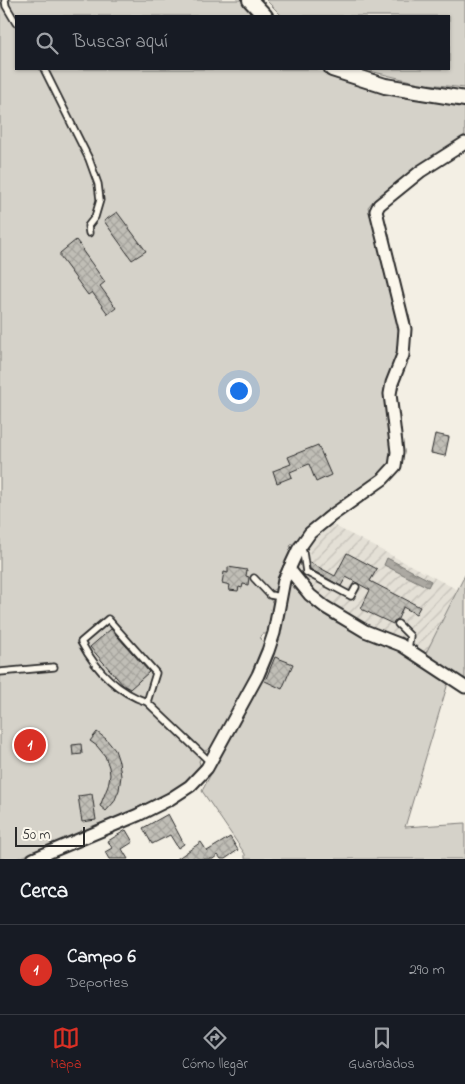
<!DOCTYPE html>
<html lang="es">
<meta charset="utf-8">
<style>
:root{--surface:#171b24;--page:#242831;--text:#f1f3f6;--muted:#9ea1a6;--line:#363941;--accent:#d93025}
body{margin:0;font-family:"Indie Flower",sans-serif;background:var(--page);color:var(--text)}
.scale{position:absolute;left:15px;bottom:12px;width:70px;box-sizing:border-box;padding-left:5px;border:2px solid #2b2b2b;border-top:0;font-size:14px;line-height:18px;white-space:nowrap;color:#2b2b2b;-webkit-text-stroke:4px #fbf7ec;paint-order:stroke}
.you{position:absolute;left:238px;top:390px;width:18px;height:18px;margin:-12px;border:4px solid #fff;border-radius:50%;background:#1a73e8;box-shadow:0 0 0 8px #1a73e833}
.badge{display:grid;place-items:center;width:32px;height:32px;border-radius:50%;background:var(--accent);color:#fff;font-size:16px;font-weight:700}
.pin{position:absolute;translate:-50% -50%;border:2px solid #fff;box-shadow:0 1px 5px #0006}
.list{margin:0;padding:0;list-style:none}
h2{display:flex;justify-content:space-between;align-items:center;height:65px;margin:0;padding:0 20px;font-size:21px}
h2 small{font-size:16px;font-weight:400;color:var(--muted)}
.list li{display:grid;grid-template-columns:32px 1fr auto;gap:15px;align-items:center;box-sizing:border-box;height:90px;padding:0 20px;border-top:1px solid var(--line)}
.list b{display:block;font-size:19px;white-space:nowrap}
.list p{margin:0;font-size:16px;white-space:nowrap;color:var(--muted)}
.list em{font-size:16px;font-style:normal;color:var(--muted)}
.icon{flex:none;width:28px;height:28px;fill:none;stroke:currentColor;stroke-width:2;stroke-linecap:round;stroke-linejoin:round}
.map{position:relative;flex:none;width:465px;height:859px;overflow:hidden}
.search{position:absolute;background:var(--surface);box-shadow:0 1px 4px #0004;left:15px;right:15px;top:15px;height:55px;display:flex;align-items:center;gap:12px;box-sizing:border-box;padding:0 18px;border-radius:0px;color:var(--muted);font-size:19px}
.sheet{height:155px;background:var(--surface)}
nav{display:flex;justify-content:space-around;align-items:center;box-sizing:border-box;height:70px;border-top:1px solid var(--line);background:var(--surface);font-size:14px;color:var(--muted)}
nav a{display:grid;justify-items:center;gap:2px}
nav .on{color:var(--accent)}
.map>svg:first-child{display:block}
.industrial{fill:url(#industrial-furrows)}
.green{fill:#d5d2c9;stroke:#807e7a}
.water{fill:url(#water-ripples);stroke:#787772}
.building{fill:url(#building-cross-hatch);stroke:#2b2b2b}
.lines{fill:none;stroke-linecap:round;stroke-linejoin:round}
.service-casing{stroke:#2b2b2b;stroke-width:9}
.minor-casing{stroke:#2b2b2b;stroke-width:15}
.tertiary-casing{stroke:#2b2b2b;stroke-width:18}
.service{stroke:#fbf7ec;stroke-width:5.5}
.minor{stroke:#fbf7ec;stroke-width:11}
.tertiary{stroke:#fbf7ec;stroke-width:14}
</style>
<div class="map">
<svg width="465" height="859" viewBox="0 0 465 859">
<defs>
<pattern id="industrial-furrows" width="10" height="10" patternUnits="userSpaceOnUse" patternTransform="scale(1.25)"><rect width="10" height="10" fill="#e4e0d6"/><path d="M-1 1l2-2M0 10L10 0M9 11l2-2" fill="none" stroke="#c4c0b8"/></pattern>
<pattern id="water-ripples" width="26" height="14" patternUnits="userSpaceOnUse" patternTransform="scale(1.25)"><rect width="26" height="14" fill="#aca9a2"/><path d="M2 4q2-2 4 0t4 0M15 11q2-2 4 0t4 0" fill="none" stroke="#8c8a84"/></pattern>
<pattern id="building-cross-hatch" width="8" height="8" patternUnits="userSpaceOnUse" patternTransform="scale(1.25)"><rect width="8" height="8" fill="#c0beb6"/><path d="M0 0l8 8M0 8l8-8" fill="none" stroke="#a5a39d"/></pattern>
</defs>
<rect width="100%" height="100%" fill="#f3efe4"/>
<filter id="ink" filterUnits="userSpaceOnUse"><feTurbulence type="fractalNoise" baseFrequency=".02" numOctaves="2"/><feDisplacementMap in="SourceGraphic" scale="10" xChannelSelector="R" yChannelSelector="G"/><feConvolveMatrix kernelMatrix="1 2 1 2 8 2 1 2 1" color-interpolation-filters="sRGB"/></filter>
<g filter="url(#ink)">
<polygon class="industrial" points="331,524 458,590 426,653 404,642 360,622 316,595 301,576 297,567 299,560 309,555 309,544"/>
<g class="green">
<polygon points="0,0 243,0 256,16 16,16 16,69 321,69 367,87 465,104 465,135 373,201 368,207 394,303 400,336 385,401 392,452 391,463 388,470 333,510 329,509 322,514 323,518 290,546 293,552 277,588 271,591 270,599 274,605 268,634 262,634 260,639 266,644 248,682 211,748 205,751 199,761 201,768 187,784 140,812 16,859 0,859"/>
<polygon points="266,0 465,0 465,88 419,83 362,69 449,69 449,16 282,16"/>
<polygon points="465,575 465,682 426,653"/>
<polygon points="289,583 312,606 332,620 358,633 389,645 418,661 448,683 405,827 465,823 465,859 245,859 245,854 202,791 253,694"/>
</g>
<polygon class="water" points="387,558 431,581 428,587 384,565"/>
<g class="building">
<polygon points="117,212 146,251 132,260 104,221"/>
<polygon points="76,240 83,249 82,250 105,282 100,286 116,308 108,314 92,292 88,295 60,257 60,253"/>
<polygon points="435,434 449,437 445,456 431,453"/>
<polygon points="318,445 331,475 316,482 309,464 290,472 292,477 277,483 273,471 291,464 288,457"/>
<polygon points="347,553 377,569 370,581 420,607 416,614 403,607 398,619 394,621 393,624 361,609 370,590 346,577 341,586 310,569 309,562 335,576"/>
<polygon points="228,567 247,570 246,576 249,577 248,585 243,584 242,588 239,587 238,591 229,590 230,585 222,583 224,572 228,573"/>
<polygon points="111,629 149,672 130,689 123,685 90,647"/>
<polygon points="275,657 293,664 282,689 265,681"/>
<polygon points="97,732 106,739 115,750 119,762 121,776 119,790 114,802 106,811 100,806 108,786 110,775 109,767 105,756 97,746 90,741"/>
<polygon points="81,744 82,754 73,755 72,745"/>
<polygon points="92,794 96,820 82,822 78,796"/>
<polygon points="168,814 184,844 178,848 170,835 152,844 143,828"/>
<polygon points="126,830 133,842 122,849 128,859 109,859 105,852 112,848 108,841"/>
<polygon points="230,837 238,850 225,859 221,859 218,855 213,859 177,859 201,842 207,851"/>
</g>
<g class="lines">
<defs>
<g id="service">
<polyline points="5,0 6,6 16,23"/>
<polyline points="44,69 89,159 98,184 100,200 95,217 88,226 89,233"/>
<polyline points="298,550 303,552 306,572 351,596 356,587"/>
<polyline points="254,578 270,595 281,597"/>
<polyline points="398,624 410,636 408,649"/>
<polyline points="0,672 54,667"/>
<path d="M147 702C117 692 96 670 81 642L108 619 156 673 147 702 210 762"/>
</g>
<g id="minor">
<polyline points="289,569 310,595 325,607 365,631 401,645 465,687"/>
<polyline points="33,859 138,815 170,799 190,786 207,768 258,675 268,651 274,633 284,580 298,550 310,533 331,516 383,479 395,466 397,452 390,394 392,383 403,355 405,329 376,211 379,205 421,171 465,143"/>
</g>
<g id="tertiary">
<polyline points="250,0 265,16"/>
<polyline points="332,69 385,86 465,99"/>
</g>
</defs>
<use href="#service" class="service-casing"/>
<use href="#minor" class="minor-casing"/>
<use href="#tertiary" class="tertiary-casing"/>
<use href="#service" class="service"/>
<use href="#minor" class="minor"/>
<use href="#tertiary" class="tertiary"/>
</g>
</g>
</svg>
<div class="scale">50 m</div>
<div class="you"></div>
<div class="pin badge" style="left:30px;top:745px">1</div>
<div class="search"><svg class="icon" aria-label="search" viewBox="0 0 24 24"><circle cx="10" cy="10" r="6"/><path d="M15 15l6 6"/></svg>Buscar aquí</div>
</div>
<section class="sheet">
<h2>Cerca<small></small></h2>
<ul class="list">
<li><span class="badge">1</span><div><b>Campo 6</b><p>Deportes</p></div><em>290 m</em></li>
</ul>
</section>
<nav>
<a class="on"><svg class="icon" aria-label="map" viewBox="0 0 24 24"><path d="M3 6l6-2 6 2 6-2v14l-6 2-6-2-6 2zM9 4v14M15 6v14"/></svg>Mapa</a>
<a><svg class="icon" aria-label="directions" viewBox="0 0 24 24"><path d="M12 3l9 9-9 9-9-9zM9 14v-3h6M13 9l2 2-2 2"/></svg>Cómo llegar</a>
<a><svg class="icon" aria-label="saved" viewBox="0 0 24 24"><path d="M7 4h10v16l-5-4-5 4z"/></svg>Guardados</a>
</nav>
